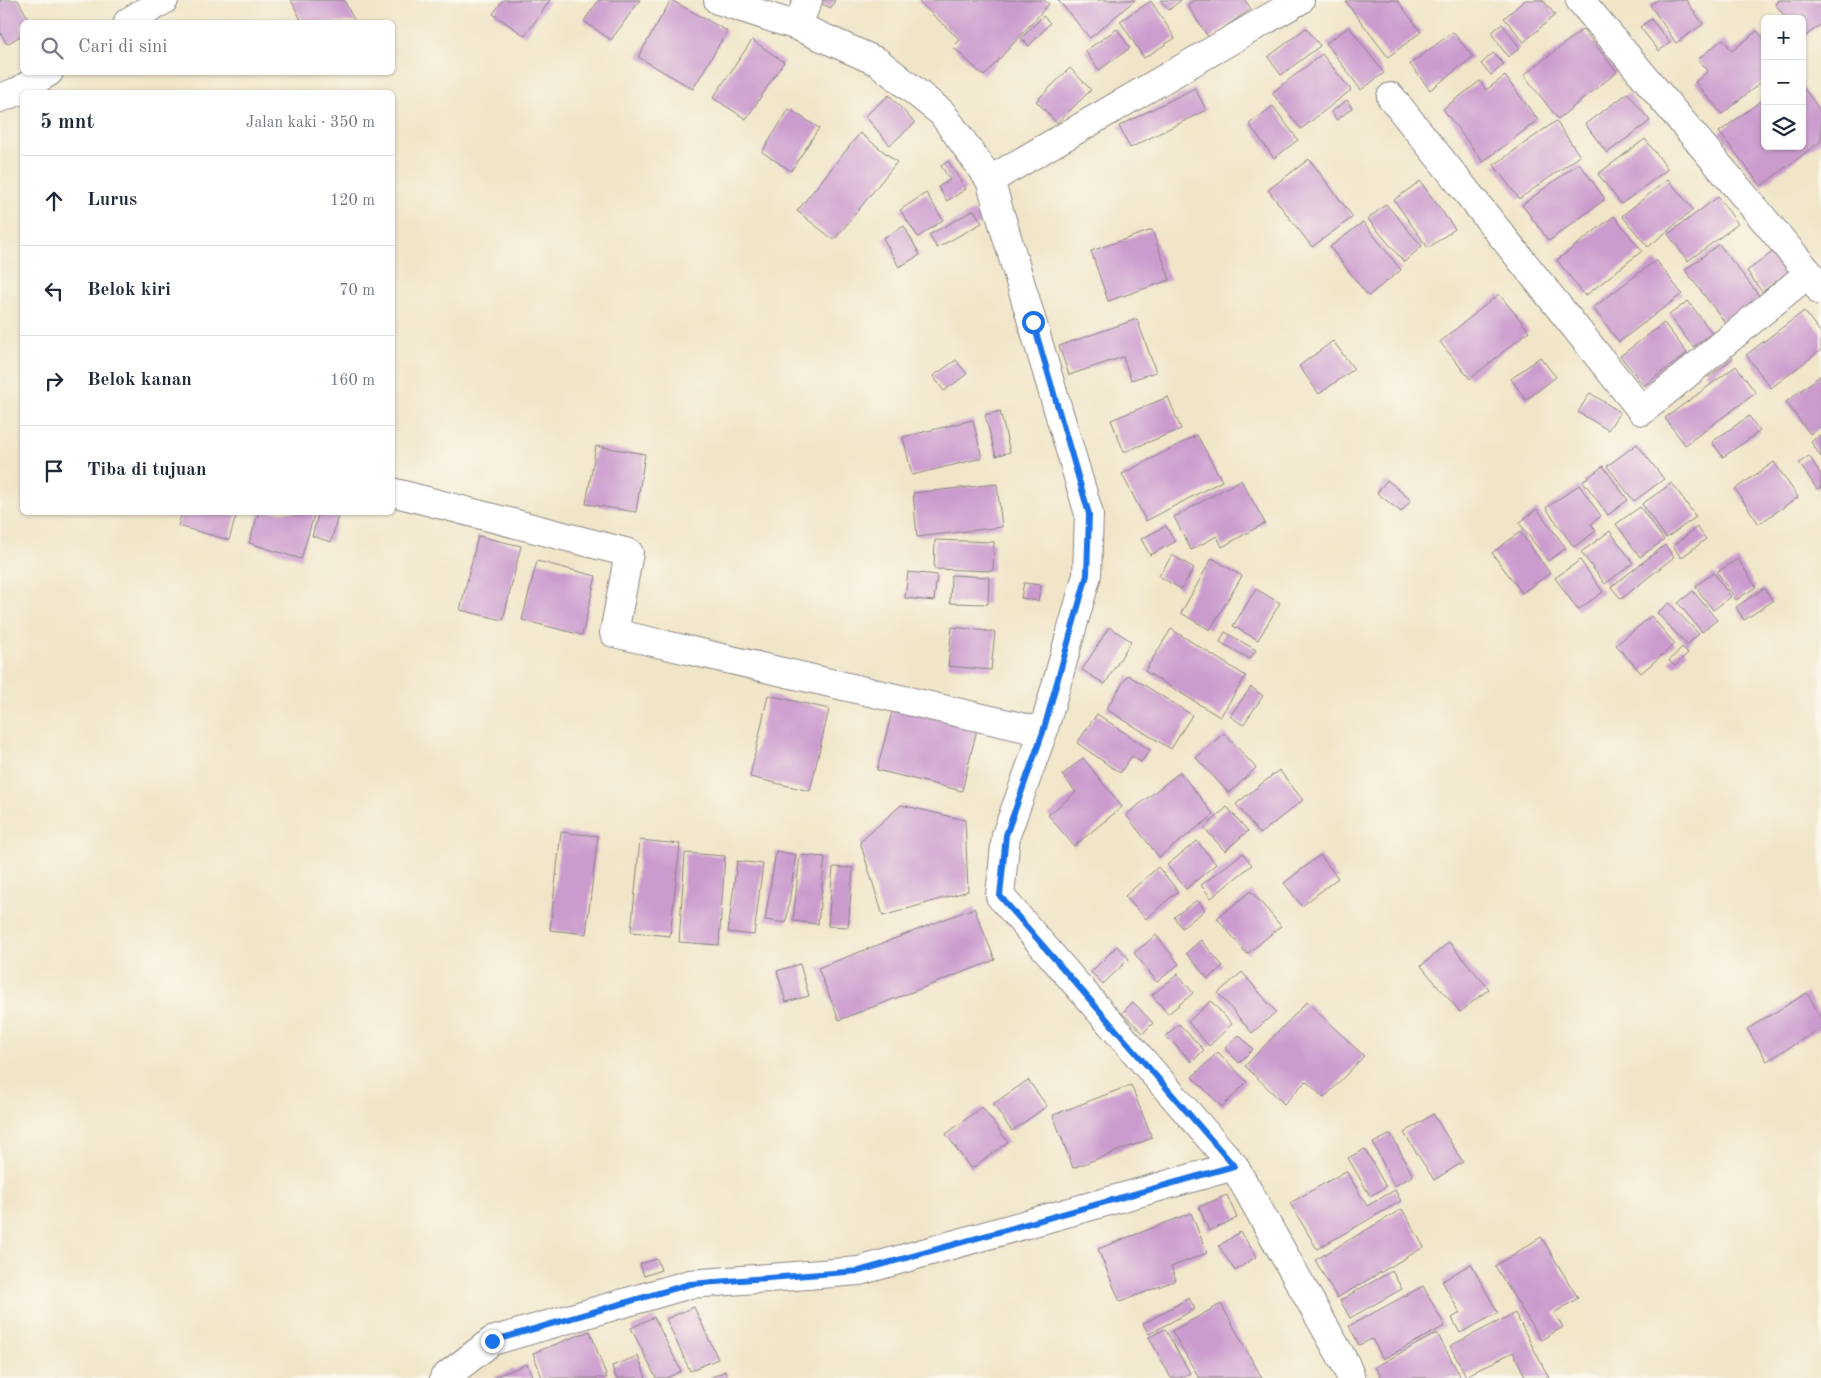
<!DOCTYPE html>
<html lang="id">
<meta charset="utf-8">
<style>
:root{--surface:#fff;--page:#f2f2f3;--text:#1f2937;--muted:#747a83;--line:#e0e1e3}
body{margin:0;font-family:"Old Standard TT",serif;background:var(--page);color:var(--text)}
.controls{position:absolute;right:15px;top:15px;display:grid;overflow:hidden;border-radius:8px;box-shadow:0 1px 4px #0004}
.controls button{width:45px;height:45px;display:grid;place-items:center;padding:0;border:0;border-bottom:1px solid var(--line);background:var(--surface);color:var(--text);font:25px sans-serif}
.stop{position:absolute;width:15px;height:15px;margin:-11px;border:4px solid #1a73e8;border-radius:50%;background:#fff}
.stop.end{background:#1a73e8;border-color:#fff;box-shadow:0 1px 5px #0008}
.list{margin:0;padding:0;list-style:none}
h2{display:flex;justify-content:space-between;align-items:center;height:65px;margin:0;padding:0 20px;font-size:21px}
h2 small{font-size:16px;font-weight:400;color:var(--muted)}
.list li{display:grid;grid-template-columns:32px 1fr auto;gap:15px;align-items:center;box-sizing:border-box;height:90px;padding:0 20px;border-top:1px solid var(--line)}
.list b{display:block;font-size:19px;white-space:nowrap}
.list em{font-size:16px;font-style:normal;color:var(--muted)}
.icon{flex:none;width:28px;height:28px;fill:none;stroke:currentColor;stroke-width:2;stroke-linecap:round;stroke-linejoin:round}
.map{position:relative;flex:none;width:1821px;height:1378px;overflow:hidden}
.search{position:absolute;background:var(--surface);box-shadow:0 1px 4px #0004;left:20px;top:20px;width:375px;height:55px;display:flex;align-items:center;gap:12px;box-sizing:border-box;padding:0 18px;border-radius:8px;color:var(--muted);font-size:19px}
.panel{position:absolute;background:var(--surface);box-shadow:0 1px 4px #0004;left:20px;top:90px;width:375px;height:425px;border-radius:8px}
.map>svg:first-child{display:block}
.building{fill:#cb9bce}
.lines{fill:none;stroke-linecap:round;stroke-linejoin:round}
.minor-casing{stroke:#898482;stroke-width:30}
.minor{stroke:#fff;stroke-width:28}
.route{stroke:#1a73e8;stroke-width:6}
</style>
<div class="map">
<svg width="1821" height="1378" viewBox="0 0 1821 1378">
<rect width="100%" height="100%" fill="#fbf7ec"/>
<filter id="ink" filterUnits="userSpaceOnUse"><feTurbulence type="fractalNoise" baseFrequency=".02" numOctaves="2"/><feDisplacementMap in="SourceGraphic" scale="10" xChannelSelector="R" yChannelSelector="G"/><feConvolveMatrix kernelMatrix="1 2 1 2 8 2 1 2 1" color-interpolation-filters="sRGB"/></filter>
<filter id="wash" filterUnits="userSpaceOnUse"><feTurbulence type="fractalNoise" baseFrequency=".0096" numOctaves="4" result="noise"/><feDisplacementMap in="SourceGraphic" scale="20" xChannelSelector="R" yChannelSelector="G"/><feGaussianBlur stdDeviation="1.12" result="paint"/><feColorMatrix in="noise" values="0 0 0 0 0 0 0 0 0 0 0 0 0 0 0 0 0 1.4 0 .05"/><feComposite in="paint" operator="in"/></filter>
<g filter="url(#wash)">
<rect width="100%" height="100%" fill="#f0e5c8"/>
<g id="blocks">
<g class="building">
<polygon points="0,0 18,0 30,22 22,22 22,35 7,44 0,32"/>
<polygon points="291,0 344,0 355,22 302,22"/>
<polygon points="503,0 550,0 525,36 493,14"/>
<polygon points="599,0 640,0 611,40 584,21"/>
<polygon points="671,0 727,31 693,89 638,57"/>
<polygon points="819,0 835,0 831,8 818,2"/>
<polygon points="919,0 1044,0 1049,4 984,76 953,47 960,40 918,1"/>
<polygon points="1058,0 1135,0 1090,38"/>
<polygon points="1160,0 1181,0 1169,10"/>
<polygon points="1194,0 1245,0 1251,9 1209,38 1187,5"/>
<polygon points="1349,0 1397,0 1421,32 1388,57 1346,2"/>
<polygon points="1525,0 1543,0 1555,15 1524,42 1504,18"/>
<polygon points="1657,0 1686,0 1703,24 1676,43 1650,5"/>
<polygon points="1779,0 1821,0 1821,24 1802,39 1802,19 1787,19 1775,4"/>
<polygon points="1151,1 1175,38 1144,58 1120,21"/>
<polygon points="1043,16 1050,23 1029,46 1021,38"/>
<polygon points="1651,19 1670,43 1659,51 1640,27"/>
<polygon points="1502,24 1520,48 1508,57 1491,33"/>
<polygon points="1349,27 1384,73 1361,90 1326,43"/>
<polygon points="1306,28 1320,46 1281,75 1268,57"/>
<polygon points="1117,29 1130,48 1099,70 1085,51"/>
<polygon points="1583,29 1617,72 1558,119 1524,75"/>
<polygon points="1757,31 1765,40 1765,79 1722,114 1695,82 1708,71 1698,59 1723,39 1732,51"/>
<polygon points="1453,32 1473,57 1430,90 1410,64"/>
<polygon points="752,40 784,62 746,119 713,98"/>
<polygon points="1493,53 1504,64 1491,75 1481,64"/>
<polygon points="1322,54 1351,90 1301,129 1272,93"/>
<polygon points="1070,68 1091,90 1057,123 1036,101"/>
<polygon points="1505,76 1538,120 1483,162 1443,109 1480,81 1486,90"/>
<polygon points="1802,86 1821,111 1821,141 1761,186 1719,132 1765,98 1765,146 1802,146"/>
<polygon points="1195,88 1206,110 1130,148 1119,126"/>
<polygon points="1628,93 1650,121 1607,153 1585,124"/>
<polygon points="889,95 915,123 890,145 865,116"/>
<polygon points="1347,100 1352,108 1337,120 1331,112"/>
<polygon points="1273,106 1298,140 1274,158 1249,124"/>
<polygon points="789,109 819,128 791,171 762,152"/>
<polygon points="1556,121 1580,156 1519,199 1494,165"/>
<polygon points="860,133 897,162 834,240 797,211"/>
<polygon points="1645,139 1668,169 1621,204 1598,174"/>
<polygon points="1309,159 1353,217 1312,247 1268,190"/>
<polygon points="948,161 966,189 947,201 938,187 950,180 941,166"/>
<polygon points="1579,163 1605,199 1549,241 1522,205"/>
<polygon points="1668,179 1693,210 1648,247 1622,216"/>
<polygon points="1420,181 1455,229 1428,248 1394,200"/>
<polygon points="926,193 943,220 918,237 900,210"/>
<polygon points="1718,197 1738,224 1688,261 1668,234"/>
<polygon points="1386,204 1422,246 1404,262 1368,219"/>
<polygon points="974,210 982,223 937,248 929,235"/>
<polygon points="1614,216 1642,251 1585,296 1557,260"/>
<polygon points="1363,222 1401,270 1368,296 1330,247"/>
<polygon points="904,226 920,255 899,267 883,238"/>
<polygon points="1152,230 1170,280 1108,301 1091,251"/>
<polygon points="1719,244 1761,298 1727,325 1685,270"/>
<polygon points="1774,251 1790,271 1762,292 1747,271"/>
<polygon points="1656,260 1682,294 1619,342 1593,308"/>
<polygon points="1499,294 1529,331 1470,379 1440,342"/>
<polygon points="1688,301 1712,333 1693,347 1669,315"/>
<polygon points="1804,311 1821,333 1821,350 1771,388 1746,355"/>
<polygon points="1137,319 1156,372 1131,380 1123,357 1069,375 1059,346"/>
<polygon points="1664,323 1687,353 1644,386 1620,356"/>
<polygon points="1333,341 1354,369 1319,394 1299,366"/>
<polygon points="1729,353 1733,358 1709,377 1705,372"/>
<polygon points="1540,357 1556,377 1526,400 1511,379"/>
<polygon points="956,360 967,374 944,391 933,376"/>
<polygon points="1736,366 1756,393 1685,445 1665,418"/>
<polygon points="1821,375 1821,426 1810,434 1786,402"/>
<polygon points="1590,393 1620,412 1608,430 1578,412"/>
<polygon points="1168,397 1181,429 1124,452 1111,420"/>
<polygon points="1000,411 1010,452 996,456 985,415"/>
<polygon points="1749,416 1760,431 1723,457 1712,442"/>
<polygon points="973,420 982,458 912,475 903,437"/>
<polygon points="1821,434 1821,457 1811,442"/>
<polygon points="1197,435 1222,481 1146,521 1122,474"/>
<polygon points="1637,444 1664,479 1634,501 1607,466"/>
<polygon points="596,446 645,454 636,512 586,504"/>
<polygon points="1809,456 1821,474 1821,487 1817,489 1799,463"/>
<polygon points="1774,462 1798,497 1759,524 1735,489"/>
<polygon points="1603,466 1628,500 1608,515 1583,481"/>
<polygon points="1241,480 1265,523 1222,547 1217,536 1191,550 1174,517"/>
<polygon points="1387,480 1411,500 1401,512 1377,493"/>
<polygon points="1672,483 1696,517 1666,538 1642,504"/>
<polygon points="997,484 1002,527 917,537 913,493"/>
<polygon points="1579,485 1601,516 1591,524 1596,531 1574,547 1546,508"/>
<polygon points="1640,507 1664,540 1640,557 1616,524"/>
<polygon points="1537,509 1566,548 1548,561 1519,523"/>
<polygon points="182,512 237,512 229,540 178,526"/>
<polygon points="259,512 315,512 301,559 249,543"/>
<polygon points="319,512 339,512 331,542 312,536"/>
<polygon points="1166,526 1175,542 1150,555 1141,539"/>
<polygon points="1697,527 1706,539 1681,558 1673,546"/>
<polygon points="1610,531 1633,563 1605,584 1581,552"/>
<polygon points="1520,532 1550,573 1522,593 1492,553"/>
<polygon points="478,536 521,546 503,620 460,610"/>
<polygon points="935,540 994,542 993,571 934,569"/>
<polygon points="1665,545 1674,557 1621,599 1611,587"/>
<polygon points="1172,555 1194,568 1181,589 1159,576"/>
<polygon points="1212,558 1242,576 1210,630 1181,613"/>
<polygon points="1738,559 1756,587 1736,600 1717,572"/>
<polygon points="1580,560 1603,592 1578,610 1555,578"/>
<polygon points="537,561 596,576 582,635 522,620"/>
<polygon points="908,572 937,575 934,601 905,598"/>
<polygon points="1714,573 1731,597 1713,610 1695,586"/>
<polygon points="951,575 989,577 988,604 950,603"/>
<polygon points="1024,583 1041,585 1038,601 1021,598"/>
<polygon points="1764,588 1773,601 1744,620 1736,607"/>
<polygon points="1256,589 1280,603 1258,640 1233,626"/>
<polygon points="1693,591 1717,620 1702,632 1678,603"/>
<polygon points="1669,603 1699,634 1687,645 1657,613"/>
<polygon points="1651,616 1675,644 1641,673 1616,645"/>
<polygon points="952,627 995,632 991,670 948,666"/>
<polygon points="1109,627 1131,641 1105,684 1082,670"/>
<polygon points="1171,629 1246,676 1220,717 1145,671"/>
<polygon points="1225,632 1256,650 1250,659 1220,642"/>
<polygon points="1682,647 1688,653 1675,666 1669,661"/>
<polygon points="1128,675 1192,715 1171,749 1106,709"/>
<polygon points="1251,687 1263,696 1243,725 1230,716"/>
<polygon points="768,695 829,709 810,791 750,777"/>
<polygon points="894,704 978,725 962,791 877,770"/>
<polygon points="1097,714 1150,750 1141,762 1132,756 1120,773 1077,743"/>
<polygon points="1224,733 1256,768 1229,793 1196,758"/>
<polygon points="1083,758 1122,807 1074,846 1048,815 1076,792 1062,775"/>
<polygon points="1279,770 1303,800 1260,834 1236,804"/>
<polygon points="1180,772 1214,815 1159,857 1126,815"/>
<polygon points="901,805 965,820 968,891 883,916 860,842"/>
<polygon points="1227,807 1248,831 1225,851 1204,828"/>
<polygon points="561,832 598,836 586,934 550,930"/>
<polygon points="640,840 680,844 670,936 631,932"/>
<polygon points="1197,841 1216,864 1186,889 1167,865"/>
<polygon points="776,851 796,855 786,923 765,920"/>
<polygon points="685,853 725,856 719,945 679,942"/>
<polygon points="1243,853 1252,865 1211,898 1201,885"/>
<polygon points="800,855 825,857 818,924 793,921"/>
<polygon points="1320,855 1338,878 1302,906 1284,883"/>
<polygon points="737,861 763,864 754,935 728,932"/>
<polygon points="833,867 853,868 848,927 828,926"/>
<polygon points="1158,867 1178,891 1146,919 1125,896"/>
<polygon points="1251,891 1281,926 1247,954 1217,918"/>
<polygon points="1197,900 1205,910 1182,928 1174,917"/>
<polygon points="974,908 995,960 839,1020 818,968"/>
<polygon points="1156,935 1179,964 1157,982 1134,953"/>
<polygon points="1201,940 1223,966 1208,979 1186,953"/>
<polygon points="1449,942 1489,989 1460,1012 1421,966"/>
<polygon points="1117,946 1129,959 1103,984 1091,972"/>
<polygon points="800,964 809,996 786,1002 777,971"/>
<polygon points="1242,972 1276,1012 1252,1033 1218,993"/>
<polygon points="1178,974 1193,993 1168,1014 1152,995"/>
<polygon points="1807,993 1821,1017 1821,1028 1767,1061 1747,1029"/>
<polygon points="1211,1001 1232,1024 1209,1046 1188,1022"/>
<polygon points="1133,1002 1153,1023 1143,1033 1122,1013"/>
<polygon points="1307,1002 1364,1056 1324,1098 1306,1081 1284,1104 1245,1066"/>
<polygon points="1179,1024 1204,1050 1192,1062 1166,1036"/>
<polygon points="1239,1035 1253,1049 1239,1063 1225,1048"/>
<polygon points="1218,1052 1247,1082 1222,1107 1192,1077"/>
<polygon points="1028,1080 1047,1106 1012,1131 993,1104"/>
<polygon points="1131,1085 1152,1138 1073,1168 1053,1115"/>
<polygon points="982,1107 1008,1142 971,1169 946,1134"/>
<polygon points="1433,1114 1463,1162 1434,1180 1404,1133"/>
<polygon points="1391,1134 1413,1176 1394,1186 1373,1143"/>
<polygon points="1365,1149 1386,1187 1370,1196 1348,1158"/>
<polygon points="1346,1171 1367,1206 1395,1190 1401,1201 1317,1249 1290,1203"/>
<polygon points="1227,1195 1237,1218 1209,1231 1199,1207"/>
<polygon points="1402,1209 1424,1247 1337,1298 1315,1260"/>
<polygon points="1191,1213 1207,1253 1171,1267 1176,1280 1120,1302 1098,1249"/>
<polygon points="1240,1232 1257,1256 1235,1271 1219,1246"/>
<polygon points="1541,1237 1578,1298 1554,1313 1563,1327 1541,1340 1495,1266"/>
<polygon points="657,1259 661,1270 644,1276 640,1264"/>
<polygon points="1471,1264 1498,1313 1460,1333 1452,1318 1460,1313 1442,1281"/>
<polygon points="1392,1271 1402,1289 1350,1318 1340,1300"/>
<polygon points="1423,1286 1445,1326 1383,1359 1372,1339 1359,1345 1349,1326"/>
<polygon points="1189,1298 1195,1309 1149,1334 1143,1324"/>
<polygon points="1221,1304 1262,1378 1199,1378 1172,1331"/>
<polygon points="694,1307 718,1359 690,1371 666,1319"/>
<polygon points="1515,1313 1549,1378 1526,1378 1513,1352 1466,1376 1450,1346"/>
<polygon points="654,1317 681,1371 667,1378 656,1378 631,1328"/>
<polygon points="1165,1329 1190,1373 1180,1378 1171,1378 1149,1337"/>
<polygon points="590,1331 607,1378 542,1378 533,1353"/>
<polygon points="1437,1333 1461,1378 1382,1378 1375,1367"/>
<polygon points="638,1356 646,1378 616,1378 612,1366"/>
<polygon points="527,1364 533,1378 492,1378"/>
<polygon points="725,1371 728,1378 710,1378"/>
</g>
</g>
</g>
<g filter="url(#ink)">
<use href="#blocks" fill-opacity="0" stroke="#898482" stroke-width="1"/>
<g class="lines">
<defs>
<g id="minor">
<polyline points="718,0 797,26 878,62 942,113 990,180 1089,514 1087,575 1043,732 1006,835 1000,896 1234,1166 1345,1363 1351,1378"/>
<polyline points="1580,0 1809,273 1821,291"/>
<polyline points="128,22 164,0"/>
<polyline points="797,26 808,0"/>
<polyline points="1391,97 1642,411 1809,273"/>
<polyline points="0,98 19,91 49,72"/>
<polyline points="990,180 1300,0"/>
<polyline points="392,492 629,553 614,633 1043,732"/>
<polyline points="444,1378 492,1341 690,1284 859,1271 1234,1166"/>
</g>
</defs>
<use href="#minor" class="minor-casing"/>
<use href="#minor" class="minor"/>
</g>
</g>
<g class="lines" filter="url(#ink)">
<polyline class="route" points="492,1341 690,1284 859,1271 1234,1166 1000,896 1006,835 1043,732 1087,575 1089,514 1033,322"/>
</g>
</svg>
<div class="controls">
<button>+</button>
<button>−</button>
<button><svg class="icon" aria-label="layers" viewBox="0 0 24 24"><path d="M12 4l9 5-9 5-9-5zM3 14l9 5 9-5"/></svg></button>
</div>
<div class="stop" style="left:1033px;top:322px"></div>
<div class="stop end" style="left:492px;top:1341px"></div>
<div class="search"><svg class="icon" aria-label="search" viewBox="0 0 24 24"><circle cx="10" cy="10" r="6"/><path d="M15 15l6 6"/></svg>Cari di sini</div>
<section class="panel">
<h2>5 mnt<small>Jalan kaki · 350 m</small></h2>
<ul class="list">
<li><svg class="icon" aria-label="ahead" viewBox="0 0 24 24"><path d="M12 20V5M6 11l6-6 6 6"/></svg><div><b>Lurus</b></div><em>120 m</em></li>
<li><svg class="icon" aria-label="left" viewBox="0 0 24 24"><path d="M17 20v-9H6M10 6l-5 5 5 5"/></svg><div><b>Belok kiri</b></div><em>70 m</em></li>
<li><svg class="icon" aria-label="right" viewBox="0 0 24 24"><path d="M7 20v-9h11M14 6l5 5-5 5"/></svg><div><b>Belok kanan</b></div><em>160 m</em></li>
<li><svg class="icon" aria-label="arrive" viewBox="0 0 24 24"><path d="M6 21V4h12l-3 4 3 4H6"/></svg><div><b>Tiba di tujuan</b></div></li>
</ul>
</section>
</div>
